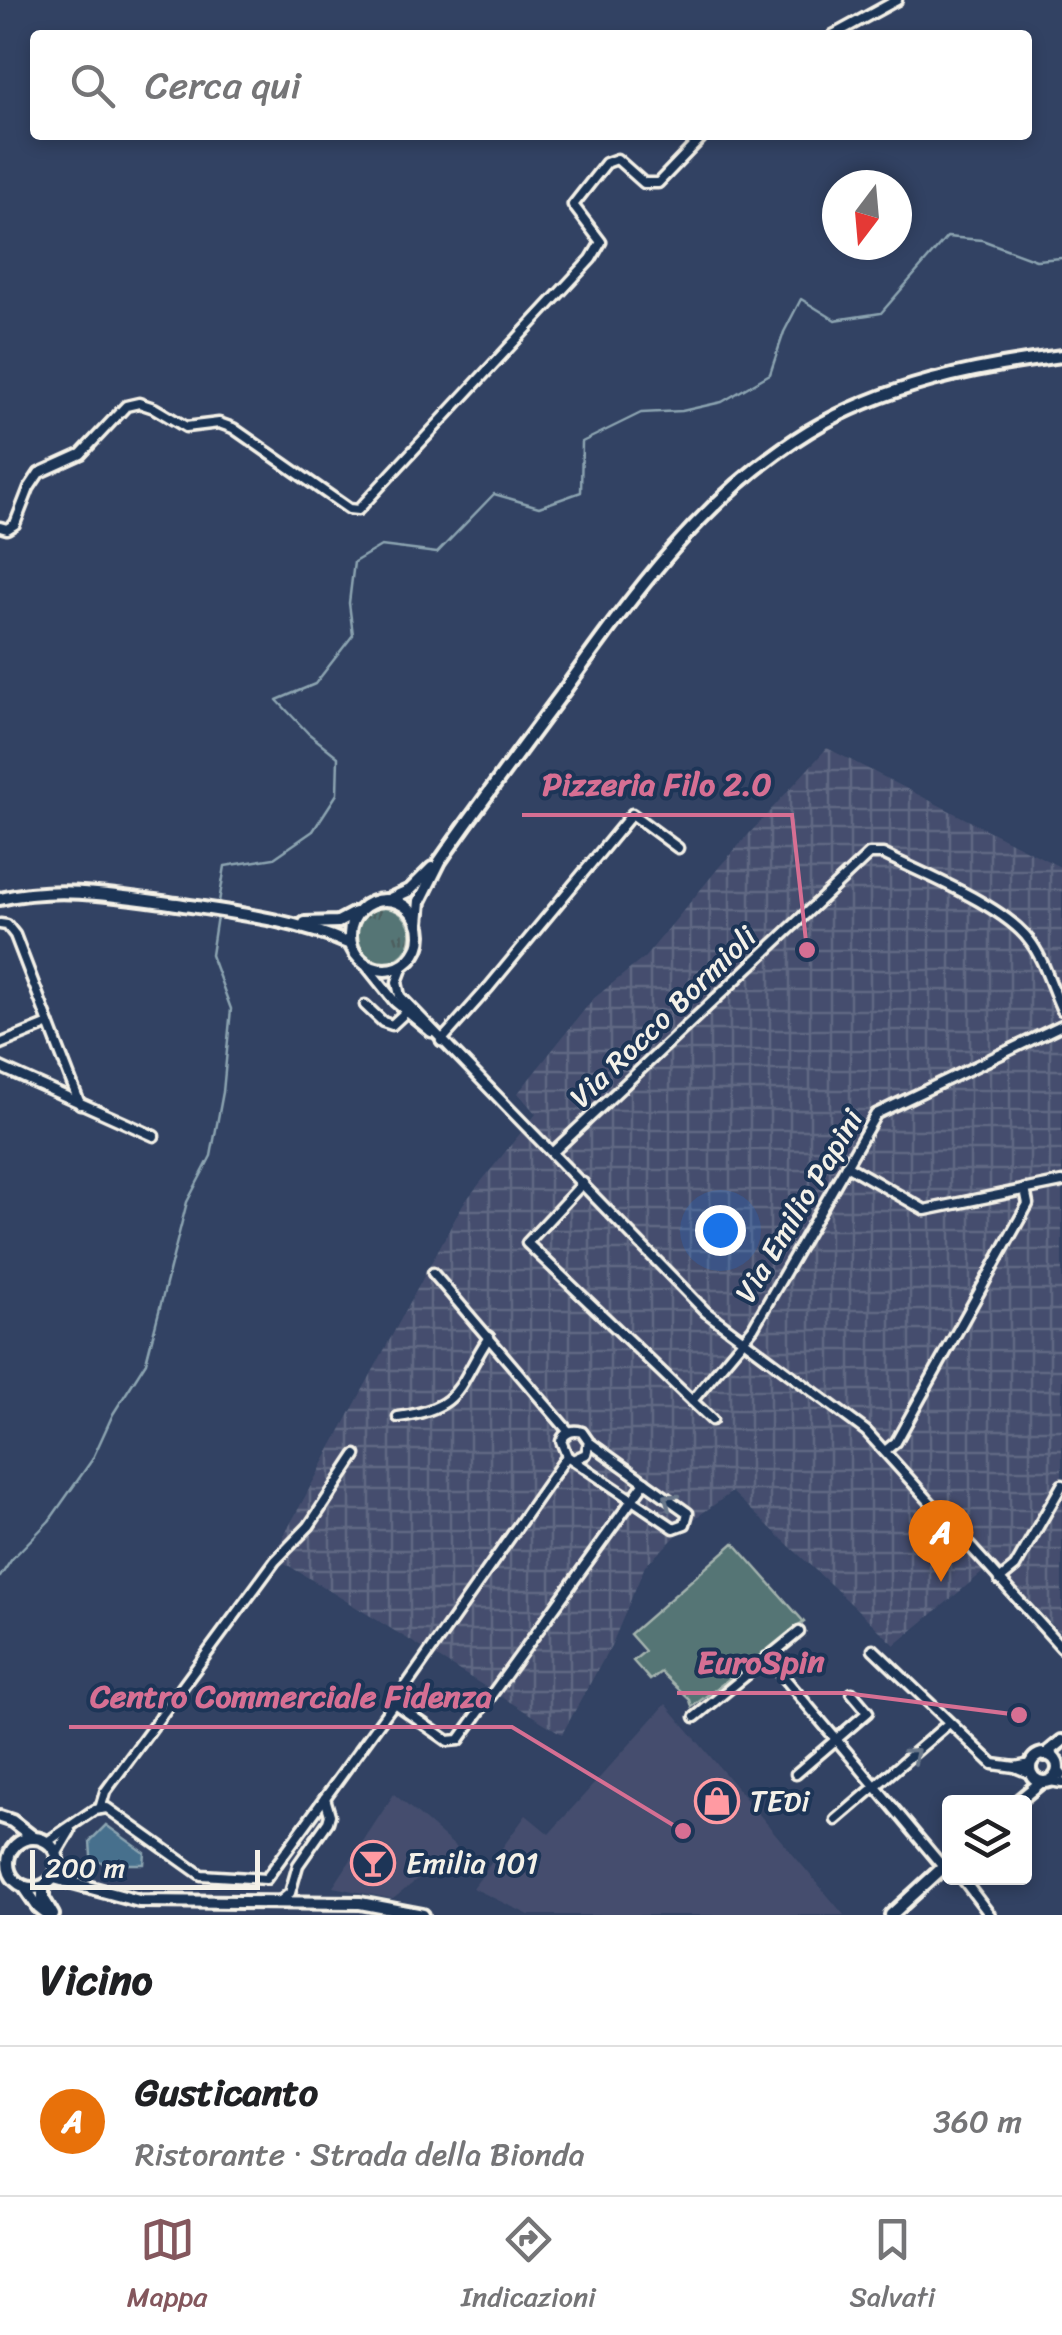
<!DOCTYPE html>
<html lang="it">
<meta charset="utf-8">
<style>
:root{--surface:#fff;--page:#f2f2f2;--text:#202124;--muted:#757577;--line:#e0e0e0;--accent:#84575d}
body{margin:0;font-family:Sriracha,sans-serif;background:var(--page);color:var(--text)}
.controls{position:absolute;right:30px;bottom:30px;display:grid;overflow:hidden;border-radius:10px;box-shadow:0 5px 15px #0003}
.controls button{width:90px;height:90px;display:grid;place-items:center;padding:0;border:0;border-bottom:2px solid var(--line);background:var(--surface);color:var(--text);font:50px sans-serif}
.compass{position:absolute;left:822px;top:170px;width:90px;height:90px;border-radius:50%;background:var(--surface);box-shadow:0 5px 15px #0003;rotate:196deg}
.scale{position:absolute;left:30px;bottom:25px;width:230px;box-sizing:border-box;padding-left:10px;border:5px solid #f4f1e8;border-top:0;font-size:28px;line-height:35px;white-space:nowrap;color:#f4f1e8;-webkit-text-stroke:8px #1d3557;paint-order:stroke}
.you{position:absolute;left:720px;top:1230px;width:35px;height:35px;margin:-25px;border:8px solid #fff;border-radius:50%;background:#1a73e8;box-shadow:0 0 0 15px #1a73e833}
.badge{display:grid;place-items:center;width:65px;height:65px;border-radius:50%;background:var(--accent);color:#fff;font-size:32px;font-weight:700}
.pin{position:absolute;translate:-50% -82px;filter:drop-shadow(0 2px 5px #0008)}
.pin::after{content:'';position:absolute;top:52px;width:35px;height:30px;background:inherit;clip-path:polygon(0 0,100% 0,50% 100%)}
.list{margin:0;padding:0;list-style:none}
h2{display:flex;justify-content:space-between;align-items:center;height:130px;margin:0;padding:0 40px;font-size:42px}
h2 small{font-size:32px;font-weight:400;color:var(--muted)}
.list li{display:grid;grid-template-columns:65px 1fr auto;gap:30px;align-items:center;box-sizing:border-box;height:150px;padding:0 40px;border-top:2px solid var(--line)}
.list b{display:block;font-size:38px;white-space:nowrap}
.list p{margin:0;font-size:32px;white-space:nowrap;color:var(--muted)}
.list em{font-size:32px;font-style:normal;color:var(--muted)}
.icon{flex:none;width:55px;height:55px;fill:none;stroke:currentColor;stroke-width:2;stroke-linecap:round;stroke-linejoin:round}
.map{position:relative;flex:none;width:1062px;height:1915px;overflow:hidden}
.search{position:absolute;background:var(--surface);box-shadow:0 5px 15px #0003;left:30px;right:30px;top:30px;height:110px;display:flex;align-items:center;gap:25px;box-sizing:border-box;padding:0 35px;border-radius:10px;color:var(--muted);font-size:38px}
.sheet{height:280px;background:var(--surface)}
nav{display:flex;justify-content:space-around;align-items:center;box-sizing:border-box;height:140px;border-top:2px solid var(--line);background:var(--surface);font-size:28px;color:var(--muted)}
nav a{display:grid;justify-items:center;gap:5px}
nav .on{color:var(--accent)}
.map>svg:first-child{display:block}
.built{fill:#454e6e}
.industrial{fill:url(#industrial-grid)}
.grass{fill:url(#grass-tufts);stroke:#a4b3ae;stroke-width:2.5}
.pitch{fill:#547575;stroke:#a4b3ae;stroke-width:2.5}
.water{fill:#46708d;stroke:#8ca4b1;stroke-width:2.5}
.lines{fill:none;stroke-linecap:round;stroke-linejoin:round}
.stream{stroke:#8ca4b1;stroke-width:2.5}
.street-casing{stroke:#f4f1e8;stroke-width:15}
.secondary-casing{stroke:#f4f1e8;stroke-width:18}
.street{stroke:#1d3557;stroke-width:8}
.secondary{stroke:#1d3557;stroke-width:10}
.oneway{stroke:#68778a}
.labels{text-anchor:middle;stroke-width:8;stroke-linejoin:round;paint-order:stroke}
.street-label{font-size:30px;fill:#f4f1e8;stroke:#1d3557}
.poi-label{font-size:30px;fill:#f4f1e8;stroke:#1d3557;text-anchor:start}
.leader{fill:none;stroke:#d66f93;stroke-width:4}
.callout-dot{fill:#d66f93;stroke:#1d3557;stroke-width:4}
.callout-label{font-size:32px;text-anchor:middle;font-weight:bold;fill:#d66f93;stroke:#1d3557;stroke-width:8;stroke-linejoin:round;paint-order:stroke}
</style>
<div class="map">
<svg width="1062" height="1915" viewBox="0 0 1062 1915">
<defs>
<pattern id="industrial-grid" width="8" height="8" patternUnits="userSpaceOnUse" patternTransform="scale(2.5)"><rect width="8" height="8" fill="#454e6e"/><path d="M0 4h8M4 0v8" fill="none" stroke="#606883"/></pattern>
<pattern id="grass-tufts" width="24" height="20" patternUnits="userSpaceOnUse" patternTransform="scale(2.5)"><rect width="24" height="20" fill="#547575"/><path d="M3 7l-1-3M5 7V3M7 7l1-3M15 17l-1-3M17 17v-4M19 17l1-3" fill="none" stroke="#4e5e5e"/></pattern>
</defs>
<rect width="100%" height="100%" fill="#324263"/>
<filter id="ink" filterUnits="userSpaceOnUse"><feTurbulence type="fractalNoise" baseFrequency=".01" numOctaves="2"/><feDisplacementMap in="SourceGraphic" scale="20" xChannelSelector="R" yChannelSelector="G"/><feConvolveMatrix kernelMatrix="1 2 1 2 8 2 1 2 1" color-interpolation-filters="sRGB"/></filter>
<g filter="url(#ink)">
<g class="built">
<polygon points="666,1704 844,1915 529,1915 473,1888 526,1815 549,1834"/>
<polygon points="394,1794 457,1848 393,1899 333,1887"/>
</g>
<polygon class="industrial" points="827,748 1062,868 1062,1635 994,1563 895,1645 732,1492 694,1519 645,1566 612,1644 562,1734 273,1556 463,1204 536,1114 518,1093 593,999 645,957 720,866"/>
<circle class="grass" cx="384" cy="935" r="27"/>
<polygon class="pitch" points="734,1543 804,1622 692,1707 690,1700 661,1672 650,1680 633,1661 645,1651 630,1634"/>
<polygon class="water" points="106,1825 145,1853 144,1864 105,1864 91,1856 90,1841"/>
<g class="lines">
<g class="stream">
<polyline points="218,908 225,866 274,858 313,831 337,794 338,757 308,733 277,700 315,684 353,635 349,603 354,562 381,546 437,553 494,494 539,507 581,492 582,442 641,413 682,411 722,402 770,374 784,332 801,299 835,320 881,313 947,237 982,240 1036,260 1062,258"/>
<polyline points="0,1577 12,1559 49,1521 92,1460 113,1414 146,1362 187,1202 211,1156 223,1092 231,1009 211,955 217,916"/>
</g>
<defs>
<g id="street">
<polyline points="833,35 897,0"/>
<polyline points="0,527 7,529 15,524 29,488 39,473 81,454 126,406 139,403 154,408 186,427 219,423 233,428 349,509 358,510 591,259 601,242 573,205 606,163 617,159 644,183 658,183 704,135"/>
<polyline points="0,924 7,925 15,935 80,1104"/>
<polyline points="403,966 397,982 400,996 706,1312 866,1431 1062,1648"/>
<polyline points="367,967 395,1002 431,1032"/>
<polyline points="365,1005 383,1022 392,1025 408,1010"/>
<polyline points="441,1041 489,987 632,814 678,848"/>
<polyline points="0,1044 49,1024"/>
<polyline points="0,1067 154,1136"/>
<path d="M553 1152 869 854H883C923 874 1003 905 1029 940 1044 959 1051 987 1062 1010"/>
<polyline points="846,1165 925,1210 1062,1182"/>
<polyline points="583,1183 527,1243 692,1401 753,1328 876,1114 1062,1025"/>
<polyline points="433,1273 569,1432"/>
<polyline points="692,1401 712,1420"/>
<path d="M398 1417C464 1408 457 1385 489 1337"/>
<polyline points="885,1451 896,1442 1028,1204 1025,1189"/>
<path d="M575 1459 586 1454 589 1442 582 1432C572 1429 565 1432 561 1441L567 1456 674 1528 685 1524 688 1513 589 1442"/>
<polyline points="999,1580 1015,1567 1062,1485"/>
<polyline points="873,1649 993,1764 1015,1767 1031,1764"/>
<polyline points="767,1657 943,1867"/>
<polyline points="394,1703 448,1741 459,1740 645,1482"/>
<polyline points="695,1717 799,1632"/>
<polyline points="1015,1767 1032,1774"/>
<polyline points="1058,1770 1062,1775"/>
<polyline points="796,1774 868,1712 852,1693"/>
<polyline points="1050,1781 1062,1783"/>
<polyline points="100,1809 105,1792 275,1561 309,1526 356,1455"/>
<polyline points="836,1820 949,1723"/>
<polyline points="47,1842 94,1810 107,1808 201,1875 266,1879 404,1689 567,1456"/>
<polyline points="57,1853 70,1831"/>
<polyline points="962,1878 990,1915"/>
<polyline points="279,1902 290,1893 298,1865 328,1822 330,1815 325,1798"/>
</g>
<g id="secondary">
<path d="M0 899C59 885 118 896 177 904 236 913 295 920 350 944"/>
<polyline points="390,899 410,890 432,868"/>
<circle cx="385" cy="935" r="35"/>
<polyline points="305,923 338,922 355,913"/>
<path d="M418 923 420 901 440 861C479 805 520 750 561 695 632 596 703 496 809 431 885 385 975 367 1062 356"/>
<circle cx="1044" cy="1768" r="14"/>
<polyline points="1045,1755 1062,1741"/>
<polyline points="1017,1802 1041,1782"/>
<polyline points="0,1817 12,1821 34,1838"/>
<circle cx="33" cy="1863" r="25"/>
<polyline points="54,1878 139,1901 360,1903 423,1915"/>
<polyline points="43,1887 43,1898 53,1915"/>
<polyline points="25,1888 38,1907 48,1915"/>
<polyline points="891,1915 950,1861"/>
</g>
</defs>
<use href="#street" class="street-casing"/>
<use href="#secondary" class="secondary-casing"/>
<use href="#street" class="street"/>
<use href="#secondary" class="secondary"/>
</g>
<defs><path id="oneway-chevron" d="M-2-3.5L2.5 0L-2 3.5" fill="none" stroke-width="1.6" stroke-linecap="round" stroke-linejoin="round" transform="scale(2.5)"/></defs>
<g class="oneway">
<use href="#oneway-chevron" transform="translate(670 1500) rotate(-144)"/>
<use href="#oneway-chevron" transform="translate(913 1754) rotate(-41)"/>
</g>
</g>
<defs>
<symbol id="shop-ring" viewBox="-11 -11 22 22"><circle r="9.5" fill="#1d3557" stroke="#ff9aa2" stroke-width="1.5"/><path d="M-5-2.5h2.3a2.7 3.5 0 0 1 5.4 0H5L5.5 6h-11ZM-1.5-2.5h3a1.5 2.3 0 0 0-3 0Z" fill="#ff9aa2"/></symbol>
<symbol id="bar-ring" viewBox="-11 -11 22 22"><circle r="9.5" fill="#1d3557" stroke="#ff9aa2" stroke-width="1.5"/><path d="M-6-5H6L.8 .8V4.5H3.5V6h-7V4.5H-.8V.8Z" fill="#ff9aa2"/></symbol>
</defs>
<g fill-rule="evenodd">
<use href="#shop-ring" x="692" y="1776" width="50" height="50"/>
<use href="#bar-ring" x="348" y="1838" width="50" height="50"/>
</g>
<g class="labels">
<g class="street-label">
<text transform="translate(663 1017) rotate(-44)" y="10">Via Rocco Bormioli</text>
<text transform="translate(799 1206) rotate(-59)" y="10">Via Emilio Papini</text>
</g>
<g class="poi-label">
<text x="750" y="1811">TEDi</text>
<text x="406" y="1873">Emilia 101</text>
</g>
</g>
<path class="leader" d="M807 950L792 815H522M1019 1715L845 1693H677M683 1831L512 1727H69"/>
<g class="callout-dot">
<circle cx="807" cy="950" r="10"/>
<circle cx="1019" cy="1715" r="10"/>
<circle cx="683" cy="1831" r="10"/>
</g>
<g class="callout-label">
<text x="657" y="795">Pizzeria Filo 2.0</text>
<text x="761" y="1673">EuroSpin</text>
<text x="291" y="1707">Centro Commerciale Fidenza</text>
</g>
</svg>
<div class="controls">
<button><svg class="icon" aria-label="layers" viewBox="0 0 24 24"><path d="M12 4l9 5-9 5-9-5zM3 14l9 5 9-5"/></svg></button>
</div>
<svg class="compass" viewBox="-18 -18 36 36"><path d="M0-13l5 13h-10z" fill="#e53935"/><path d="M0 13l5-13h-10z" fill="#757577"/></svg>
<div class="scale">200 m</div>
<div class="you"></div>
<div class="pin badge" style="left:941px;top:1582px;background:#e8710a">A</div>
<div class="search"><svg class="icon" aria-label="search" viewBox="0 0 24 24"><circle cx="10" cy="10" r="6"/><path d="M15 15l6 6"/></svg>Cerca qui</div>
</div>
<section class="sheet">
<h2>Vicino<small></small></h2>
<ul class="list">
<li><span class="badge" style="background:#e8710a">A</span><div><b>Gusticanto</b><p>Ristorante · Strada della Bionda</p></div><em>360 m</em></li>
</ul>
</section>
<nav>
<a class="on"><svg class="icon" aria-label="map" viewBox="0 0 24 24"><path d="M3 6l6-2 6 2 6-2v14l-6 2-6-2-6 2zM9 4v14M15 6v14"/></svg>Mappa</a>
<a><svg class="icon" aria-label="directions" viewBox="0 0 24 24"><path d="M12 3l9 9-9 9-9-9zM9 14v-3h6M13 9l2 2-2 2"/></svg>Indicazioni</a>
<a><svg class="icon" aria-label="saved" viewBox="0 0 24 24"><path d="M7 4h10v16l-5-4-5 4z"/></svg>Salvati</a>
</nav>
